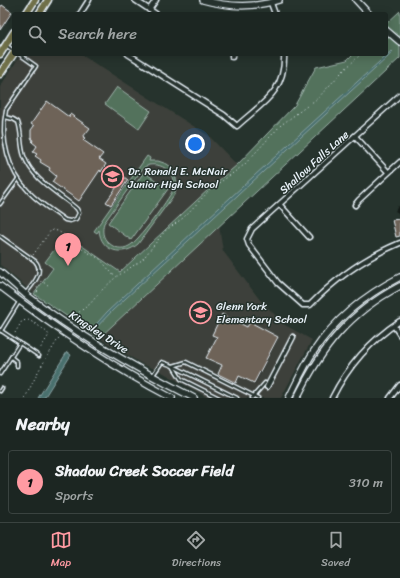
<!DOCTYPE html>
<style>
:root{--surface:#1c2622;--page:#252e2a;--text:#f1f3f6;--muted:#a0a5a5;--line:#3a4340;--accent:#ff9aa2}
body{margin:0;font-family:Sriracha,sans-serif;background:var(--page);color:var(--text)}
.you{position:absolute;left:195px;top:144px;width:14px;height:14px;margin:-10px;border:3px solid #fff;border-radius:50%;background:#1a73e8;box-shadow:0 0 0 6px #1a73e833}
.badge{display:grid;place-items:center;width:26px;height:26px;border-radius:50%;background:var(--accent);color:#111;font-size:13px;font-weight:700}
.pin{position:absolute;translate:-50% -33px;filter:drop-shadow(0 1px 2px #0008)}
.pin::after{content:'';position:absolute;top:21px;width:14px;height:12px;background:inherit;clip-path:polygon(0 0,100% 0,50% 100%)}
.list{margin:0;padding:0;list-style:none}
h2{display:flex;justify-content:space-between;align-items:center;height:52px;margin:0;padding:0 16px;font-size:17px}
h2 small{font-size:13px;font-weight:400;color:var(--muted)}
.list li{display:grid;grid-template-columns:26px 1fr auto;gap:12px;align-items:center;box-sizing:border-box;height:64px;margin:0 8px 8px;padding:0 8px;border:1px solid var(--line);border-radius:4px}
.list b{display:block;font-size:15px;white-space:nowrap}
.list p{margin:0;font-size:13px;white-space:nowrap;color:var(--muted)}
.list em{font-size:13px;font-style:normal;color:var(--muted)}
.icon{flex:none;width:22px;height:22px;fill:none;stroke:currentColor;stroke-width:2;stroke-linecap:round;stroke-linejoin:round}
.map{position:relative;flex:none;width:400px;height:398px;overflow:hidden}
.search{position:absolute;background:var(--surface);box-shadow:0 2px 10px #0003;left:12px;right:12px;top:12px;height:44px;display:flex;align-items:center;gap:10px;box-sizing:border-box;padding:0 14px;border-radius:4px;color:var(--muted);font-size:15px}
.sheet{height:124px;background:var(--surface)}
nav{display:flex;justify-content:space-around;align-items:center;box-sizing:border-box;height:56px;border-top:1px solid var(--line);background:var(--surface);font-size:11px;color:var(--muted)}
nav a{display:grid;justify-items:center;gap:2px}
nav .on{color:var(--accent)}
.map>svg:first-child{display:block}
.built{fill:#3c413a}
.green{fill:#52725c;stroke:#9db2aa;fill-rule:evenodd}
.water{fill:#4a6f6d;stroke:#89a3a5}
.shadow{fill:#0007}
.building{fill:#6e6358;stroke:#e8f1f8}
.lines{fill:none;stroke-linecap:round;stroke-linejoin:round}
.lane-casing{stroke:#e8f1f8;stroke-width:5}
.street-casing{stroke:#e8f1f8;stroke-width:7}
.secondary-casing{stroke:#e8f1f8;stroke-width:8}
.primary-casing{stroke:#e8f1f8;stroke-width:9}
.path{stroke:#e8f1f8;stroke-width:1;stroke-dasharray:1 3;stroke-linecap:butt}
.lane{stroke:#26332d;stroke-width:2}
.street{stroke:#26332d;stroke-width:4}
.secondary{stroke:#26332d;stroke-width:5.5}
.primary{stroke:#6f704a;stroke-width:6}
.labels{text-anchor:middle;stroke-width:3;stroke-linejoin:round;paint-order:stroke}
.street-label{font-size:11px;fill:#e8f1f8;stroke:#26332d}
.poi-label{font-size:11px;fill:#e8f1f8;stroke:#26332d;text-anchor:start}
</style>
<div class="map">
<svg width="400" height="398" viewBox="0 0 400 398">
<rect width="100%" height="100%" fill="#26332d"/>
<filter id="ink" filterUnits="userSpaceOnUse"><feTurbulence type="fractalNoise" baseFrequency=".025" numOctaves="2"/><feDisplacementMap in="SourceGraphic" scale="8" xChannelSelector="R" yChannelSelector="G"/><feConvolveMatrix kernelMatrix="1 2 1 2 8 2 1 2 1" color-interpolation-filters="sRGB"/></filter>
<g filter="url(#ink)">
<g class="built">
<polygon points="21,54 80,54 209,136 238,166 163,231 120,272 72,239 34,294 0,265 0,87"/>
<polygon points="219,225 223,251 260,300 285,325 312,340 281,398 208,398 162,372 142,364 99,338"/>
</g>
<g class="green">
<polygon points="400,11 400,58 99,338 34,294 53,268 45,262 57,246 64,251 72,239 120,272 210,188 237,165 295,105 316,67 347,60 353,54 386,54 386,24"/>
<polygon points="117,87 151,111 139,129 105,104"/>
<path d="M147 156 150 158 149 161H158L167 164 171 167 176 178 177 186 174 195 138 244C123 257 101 252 99 230L97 233 94 231ZM149 165C165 163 176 174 173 190 168 200 138 242 129 246 122 250 114 248 109 243 102 238 102 230 104 223L143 168Z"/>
<polygon points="144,172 168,189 131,240 108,223"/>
</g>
<g class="water">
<polygon points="391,51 392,52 388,57 113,310 91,333 90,331 107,312 208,218"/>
<polygon points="67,352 71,355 44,398 38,398"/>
</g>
<g class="shadow">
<polygon points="0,10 12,12 12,14 9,20 7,21 1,29"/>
<polygon points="69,118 89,128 83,138 85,139 83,141 102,155 99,160 106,166 102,172 100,170 79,201 53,183 58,176 37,157"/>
<polygon points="124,178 128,182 112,206 108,203"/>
<polygon points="398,206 400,207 400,214 395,211"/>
<polygon points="248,328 278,339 255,384 240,376 236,384 219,375 219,374 223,366 208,359 217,338 213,335"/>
</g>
<g class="building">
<polygon points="2,5 12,12 0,30 0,8"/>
<polygon points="47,101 69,117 70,114 90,128 83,137 85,138 83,140 103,154 99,159 106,164 101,172 100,170 79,201 52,182 56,176 49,170 50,168 40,162 41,160 35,156 37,154 33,152 37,146 32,142 33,141 31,137 31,130 34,126 31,124"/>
<polygon points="124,177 128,180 111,205 106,202"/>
<polygon points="400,219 400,236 396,237 392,220"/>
<polygon points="222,314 247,327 250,322 278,337 254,383 239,376 236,383 218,374 222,365 206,358 217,337 212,335"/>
</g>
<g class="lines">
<defs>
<g id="lane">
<polyline points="7,46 14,51"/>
<path d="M5 117 13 119 18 122C22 133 20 145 24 156 33 181 59 193 77 209L79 213 76 219 70 221 65 220C53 211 39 203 29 192 8 171 0 139 6 110L36 66 19 54"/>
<polyline points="0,204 18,179"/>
<path d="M0 236 35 261C45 272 33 284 26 293"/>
<polyline points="0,330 39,356"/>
<polyline points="1,331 19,302"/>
<polyline points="11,357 17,362 17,366"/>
<polyline points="0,374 20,343"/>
<polyline points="153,375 162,362 173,366 237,398"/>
<polyline points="0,391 2,388"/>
<polyline points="219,398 181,379 173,366 186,362 258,398"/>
<polyline points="252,398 265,383"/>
</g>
<g id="street">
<polyline points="135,0 156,14"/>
<polyline points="271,3 275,14"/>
<polyline points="149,10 156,0"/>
<polyline points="80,14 89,0"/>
<path d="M128 54 224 115 237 126C262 103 286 92 284 54"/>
<polyline points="232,57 232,54"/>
<path d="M400 95 252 229 247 239 249 245 278 283 303 305H310C336 278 366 257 400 243"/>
<polyline points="355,136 388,172"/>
<polyline points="280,205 309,237"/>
<polyline points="355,205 359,200 400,162"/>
<polyline points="394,326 400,335"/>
<polyline points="267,387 293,337"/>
<path d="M332 398C348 366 370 341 400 321"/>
<polyline points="390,398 400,385"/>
</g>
<g id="secondary">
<path d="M203 0C228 7 254 8 279 0"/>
<polyline points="356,0 369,14"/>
<polyline points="386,30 400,42"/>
<path d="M0 272C9 280 17 287 25 294 77 335 135 368 194 398"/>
<path d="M0 286C56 329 109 365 172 398"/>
<path d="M289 398C297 382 304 366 314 351 335 319 365 295 400 277"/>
<path d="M297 398C322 347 349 313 400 286"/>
</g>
<g id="primary">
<polyline points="26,14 35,0"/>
<polyline points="39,14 48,0"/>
<polyline points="0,54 14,32"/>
<polyline points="0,74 14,53"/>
</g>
</defs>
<use href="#lane" class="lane-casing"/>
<use href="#street" class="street-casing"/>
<use href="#secondary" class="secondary-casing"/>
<use href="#primary" class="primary-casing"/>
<g class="path">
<polyline points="33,255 49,233 51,230 58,231 74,242 82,249 100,259 115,277"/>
<polyline points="36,296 38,290 37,287 41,281 48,285"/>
<polyline points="71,321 75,315 90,304 101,291 116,277 142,260 165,231 183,218 211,189 244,165 281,125 318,98 341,73 361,54"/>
<path d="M15 333 22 321 28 320C33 322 46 330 49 335L40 349"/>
<polyline points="25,398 39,370 60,336"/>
</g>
<use href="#lane" class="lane"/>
<use href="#street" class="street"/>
<use href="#secondary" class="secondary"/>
<use href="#primary" class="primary"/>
</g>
</g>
<defs>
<symbol id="school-ring" viewBox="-11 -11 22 22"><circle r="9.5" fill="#26332d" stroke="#ff9aa2" stroke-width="1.5"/><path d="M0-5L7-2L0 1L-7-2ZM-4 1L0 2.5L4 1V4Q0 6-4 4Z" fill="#ff9aa2"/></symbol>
</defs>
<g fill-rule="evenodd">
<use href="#school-ring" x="100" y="164" width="25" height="25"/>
<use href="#school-ring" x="188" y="300" width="25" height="25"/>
</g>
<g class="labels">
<g class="street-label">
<text transform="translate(314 162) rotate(-42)" y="4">Shallow Falls Lane</text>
<text transform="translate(99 332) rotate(33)" y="4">Kingsley Drive</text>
</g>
<g class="poi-label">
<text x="128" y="175">Dr. Ronald E. McNair<tspan x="128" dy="13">Junior High School</tspan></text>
<text x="216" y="310">Glenn York<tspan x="216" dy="13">Elementary School</tspan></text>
</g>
</g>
</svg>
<div class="you"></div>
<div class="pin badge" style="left:68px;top:266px">1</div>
<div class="search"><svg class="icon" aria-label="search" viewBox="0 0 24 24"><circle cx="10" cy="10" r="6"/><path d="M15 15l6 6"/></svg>Search here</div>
</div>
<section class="sheet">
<h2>Nearby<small></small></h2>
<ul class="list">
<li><span class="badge">1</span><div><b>Shadow Creek Soccer Field</b><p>Sports</p></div><em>310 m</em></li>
</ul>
</section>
<nav>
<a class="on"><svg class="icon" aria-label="map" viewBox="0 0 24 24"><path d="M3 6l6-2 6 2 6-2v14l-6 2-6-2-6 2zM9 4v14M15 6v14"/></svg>Map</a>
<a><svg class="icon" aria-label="directions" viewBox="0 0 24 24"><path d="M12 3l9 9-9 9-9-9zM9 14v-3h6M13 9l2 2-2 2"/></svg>Directions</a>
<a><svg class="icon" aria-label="saved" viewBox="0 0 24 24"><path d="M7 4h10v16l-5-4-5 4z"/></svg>Saved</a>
</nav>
